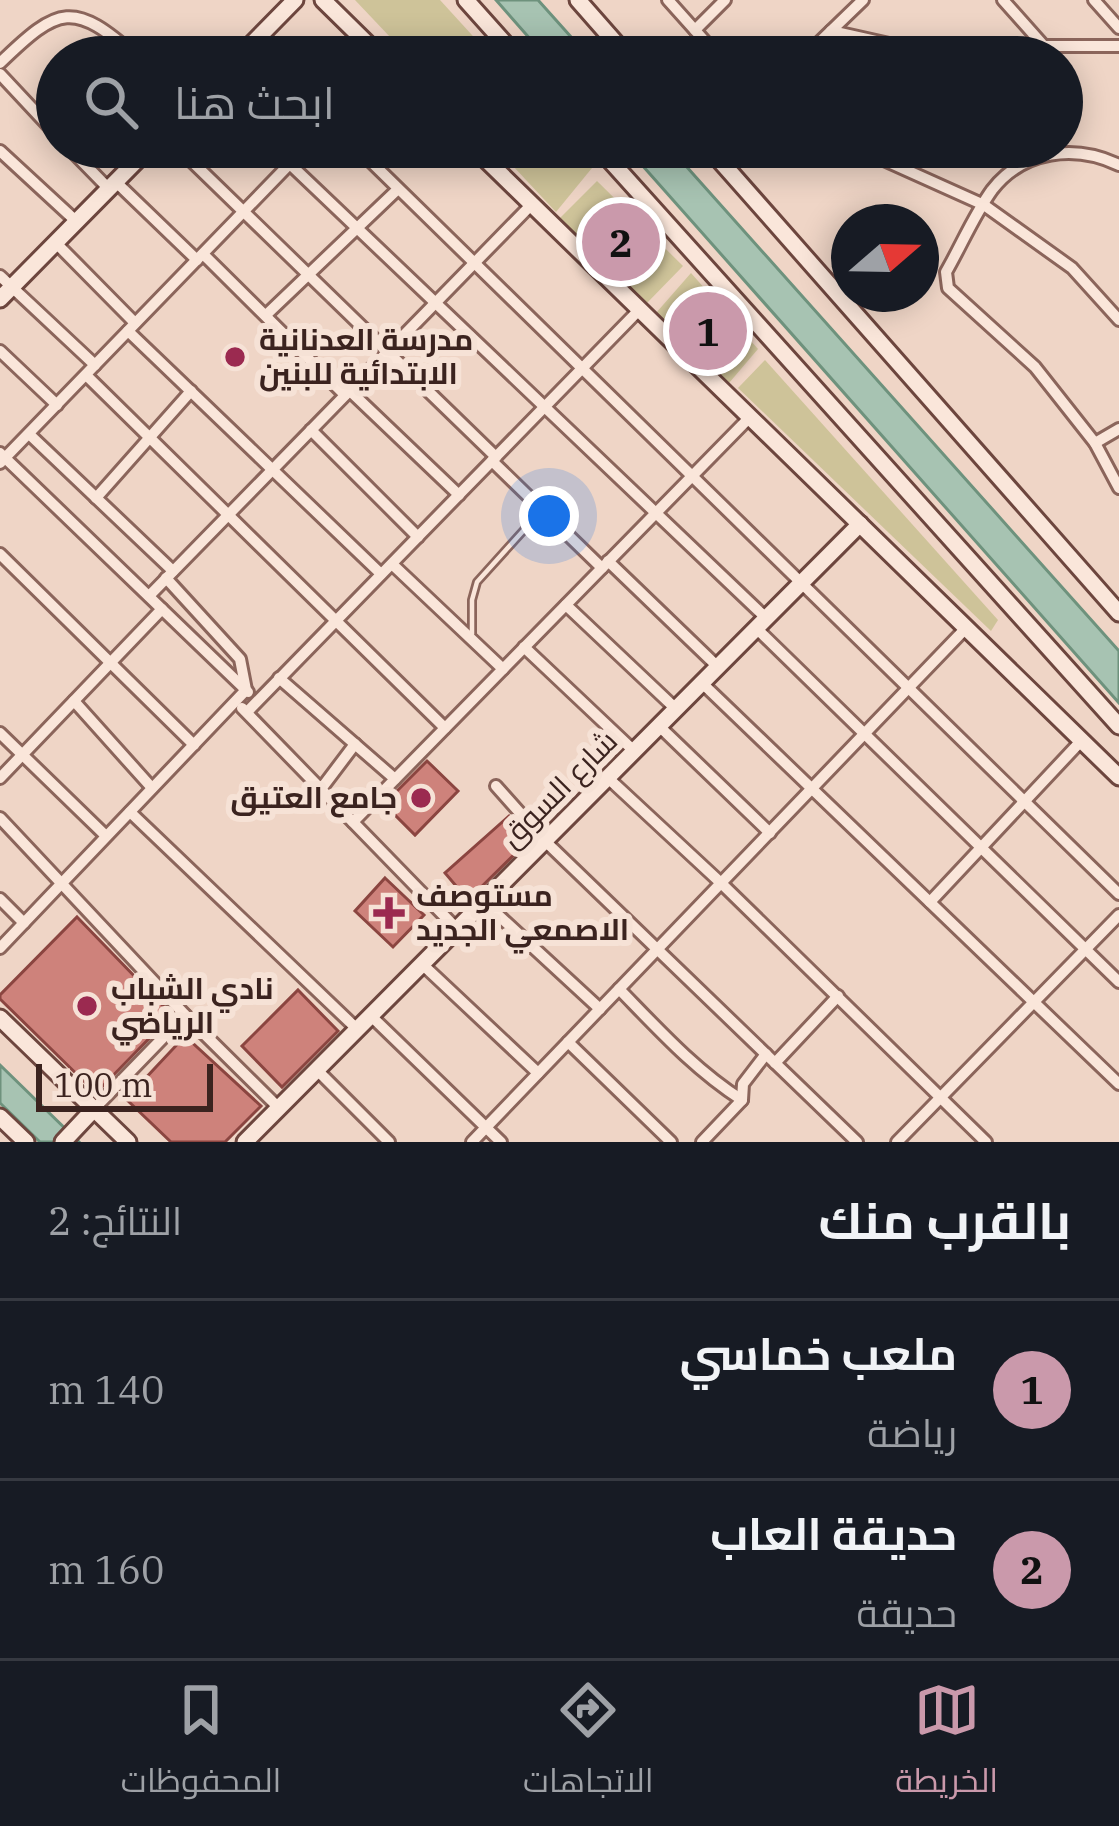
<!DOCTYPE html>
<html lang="ar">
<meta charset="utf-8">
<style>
:root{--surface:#171b24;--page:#242831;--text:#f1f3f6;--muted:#9ea1a6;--line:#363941;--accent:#ca99ab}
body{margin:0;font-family:"IBM Plex Serif",Cairo,serif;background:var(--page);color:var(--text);direction:rtl}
.compass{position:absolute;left:831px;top:204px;width:108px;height:108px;border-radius:50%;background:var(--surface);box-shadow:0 6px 30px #0003;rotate:70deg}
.scale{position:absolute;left:36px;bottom:30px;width:177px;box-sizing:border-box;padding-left:12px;border:6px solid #3b231f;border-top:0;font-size:33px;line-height:42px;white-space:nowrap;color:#3b231f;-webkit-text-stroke:9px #f6e2d6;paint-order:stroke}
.you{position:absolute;left:549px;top:516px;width:42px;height:42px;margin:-30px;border:9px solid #fff;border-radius:50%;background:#1a73e8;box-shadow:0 0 0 18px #1a73e833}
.badge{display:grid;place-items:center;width:78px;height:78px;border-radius:50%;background:var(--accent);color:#111;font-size:39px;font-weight:700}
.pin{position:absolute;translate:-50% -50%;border:6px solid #fff;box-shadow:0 3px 12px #0006}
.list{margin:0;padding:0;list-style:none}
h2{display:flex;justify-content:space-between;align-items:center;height:156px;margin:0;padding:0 48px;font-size:51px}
h2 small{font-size:39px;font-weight:400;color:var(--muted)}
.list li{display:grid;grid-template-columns:78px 1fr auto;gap:36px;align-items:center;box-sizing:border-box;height:180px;padding:0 48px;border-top:3px solid var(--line)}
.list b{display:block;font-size:45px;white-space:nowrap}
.list p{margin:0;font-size:39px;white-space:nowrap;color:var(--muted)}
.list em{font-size:39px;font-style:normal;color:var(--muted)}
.icon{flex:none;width:66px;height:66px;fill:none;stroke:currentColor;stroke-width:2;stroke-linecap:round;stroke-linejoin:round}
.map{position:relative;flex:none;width:1119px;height:1142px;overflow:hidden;direction:ltr}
.search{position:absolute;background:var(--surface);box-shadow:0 6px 30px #0003;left:36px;right:36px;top:36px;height:132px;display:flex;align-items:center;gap:30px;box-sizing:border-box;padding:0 42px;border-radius:66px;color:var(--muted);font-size:45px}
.sheet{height:516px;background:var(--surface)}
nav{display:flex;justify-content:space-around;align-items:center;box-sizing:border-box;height:168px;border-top:3px solid var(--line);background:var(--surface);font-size:33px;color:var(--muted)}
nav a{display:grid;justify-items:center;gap:6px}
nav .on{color:var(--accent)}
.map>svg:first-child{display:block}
.green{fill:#cec399}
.water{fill:#a7c3b2;stroke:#6e927d;stroke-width:3}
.building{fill:#ce827b;stroke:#8b4540;stroke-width:3}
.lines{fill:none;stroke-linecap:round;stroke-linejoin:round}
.lane-casing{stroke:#8b655b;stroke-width:10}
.street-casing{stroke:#8b655b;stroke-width:16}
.secondary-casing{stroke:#6d463e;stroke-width:21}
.lane{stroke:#fae6da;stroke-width:4.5}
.street{stroke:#fae6da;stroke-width:10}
.secondary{stroke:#fae6da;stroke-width:15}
.poi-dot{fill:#9b2a50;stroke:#f6e2d6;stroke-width:4.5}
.labels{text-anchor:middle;stroke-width:12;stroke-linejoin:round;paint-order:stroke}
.poi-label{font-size:30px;font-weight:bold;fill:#3b231f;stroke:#f6e2d6;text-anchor:start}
.street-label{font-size:30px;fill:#3b231f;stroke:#f6e2d6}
</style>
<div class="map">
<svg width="1119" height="1142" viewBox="0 0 1119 1142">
<rect width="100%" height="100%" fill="#efd5c6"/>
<g class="green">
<polygon points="355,0 440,0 492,57 409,57"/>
<polygon points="495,147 573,147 592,168 556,212"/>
<polygon points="597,181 683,266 646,304 560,218"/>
<polygon points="691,273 758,349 729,383 656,313"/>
<polygon points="765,360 998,620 991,631 738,388"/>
</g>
<g class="water">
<polygon points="496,0 538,0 589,57 546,57"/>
<polygon points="626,147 669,147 1119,651 1119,703"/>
<polygon points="0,1065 79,1142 40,1142 0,1103"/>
</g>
<g class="building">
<polygon points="427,761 458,791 415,835 384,804"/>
<polygon points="509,816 530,839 468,900 445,873"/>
<polygon points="385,878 424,915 393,947 355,911"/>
<polygon points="77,917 172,1015 96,1093 0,999 0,995"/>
<polygon points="298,990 338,1031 282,1087 242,1046"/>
<polygon points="185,1036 261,1106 225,1142 171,1142 126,1099"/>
</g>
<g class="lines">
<defs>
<polyline id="lane" points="472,634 472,600 477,582 542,510"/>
<g id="street">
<polyline points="668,0 719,57"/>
<polyline points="1003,0 1044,46"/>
<polyline points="1094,0 1119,28"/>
<polyline points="695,30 725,0"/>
<polyline points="831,31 934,54 1044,46 1119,46"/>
<polyline points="804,57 863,0"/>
<path d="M0 63C59 6 73 0 137 57"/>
<polyline points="0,74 57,135"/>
<polyline points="68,147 109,189"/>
<polyline points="177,147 496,457"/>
<polyline points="272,147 766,618"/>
<polyline points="356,147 1119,894"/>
<polyline points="855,147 984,205 1072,268 1119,320"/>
<polyline points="0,151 77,222"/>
<path d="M1119 165C1075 144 1023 150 992 190 974 215 961 246 946 272L948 288 1035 367 1095 443 1119 488"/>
<polyline points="116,182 197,260"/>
<polyline points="56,243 135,323"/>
<polyline points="203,254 345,395"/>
<polyline points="0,276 95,365"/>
<polyline points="266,315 398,189"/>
<polyline points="128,331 381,574"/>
<polyline points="0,351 57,405"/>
<polyline points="86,375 445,728"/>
<polyline points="350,391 459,495"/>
<polyline points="311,430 418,537"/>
<polyline points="29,434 173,571"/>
<polyline points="1095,443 1119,429"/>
<polyline points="0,453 248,692"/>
<polyline points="492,461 602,568"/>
<polyline points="0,463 306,147"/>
<polyline points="96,498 191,391"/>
<polyline points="0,554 194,745"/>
<polyline points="608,561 718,667"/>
<polyline points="392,564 503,669"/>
<polyline points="149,596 532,204"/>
<polyline points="566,605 676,709"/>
<polyline points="756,628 1119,982"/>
<polyline points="524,647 634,751"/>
<polyline points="279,678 395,779"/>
<polyline points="702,683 1119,1084"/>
<polyline points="74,701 152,788"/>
<polyline points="242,708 457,929"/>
<polyline points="247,712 640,309"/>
<polyline points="659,726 770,833"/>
<polyline points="0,733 106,836"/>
<polyline points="0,778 162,609"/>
<polyline points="608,778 721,883 986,1142"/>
<polyline points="496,786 545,841 857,1142"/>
<polyline points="321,789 355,744"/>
<polyline points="130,812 357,1029"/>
<polyline points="0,818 185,1015 279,1108"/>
<polyline points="353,822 750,417"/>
<polyline points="0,899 24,923"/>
<polyline points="484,902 600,1009"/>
<polyline points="930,902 1082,740"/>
<polyline points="0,948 246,690 240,659 166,578"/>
<polyline points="422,964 538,1073"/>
<path d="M619 989C658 1029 695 1070 742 1100"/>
<polyline points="371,1016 501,1142"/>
<polyline points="568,1042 671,1142"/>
<polyline points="775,1063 838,996"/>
<polyline points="317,1070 389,1142"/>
<polyline points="94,1109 185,1015"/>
<polyline points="472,1142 966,628"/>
<polyline points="702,1142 742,1100 743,1084 766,1054"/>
<polyline points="897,1142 1119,915"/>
</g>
<g id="secondary">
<polyline points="323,0 381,57"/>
<polyline points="466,0 517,57"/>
<polyline points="578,0 628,57"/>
<polyline points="239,57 295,0"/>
<polyline points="473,147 1119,777"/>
<polyline points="598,147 1119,726"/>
<polyline points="708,147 1119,613"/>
<polyline points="0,299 150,147"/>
<polyline points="0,1018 128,1142"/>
<polyline points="0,1117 26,1142"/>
<polyline points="63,1142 94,1109"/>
<polyline points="245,1142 860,524"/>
</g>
</defs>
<use href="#lane" class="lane-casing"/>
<use href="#street" class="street-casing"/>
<use href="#secondary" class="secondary-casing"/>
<use href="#lane" class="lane"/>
<use href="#street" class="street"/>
<use href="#secondary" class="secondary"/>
</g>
<g class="poi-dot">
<circle cx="235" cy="357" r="12"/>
<circle cx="421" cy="798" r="12"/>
<path d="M383 895h12v12h12v12h-12v12h-12v-12h-12v-12h12z"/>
<circle cx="87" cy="1006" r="12"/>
</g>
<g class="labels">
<g class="poi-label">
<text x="259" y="350">مدرسة العدنانية<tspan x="259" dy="34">الابتدائية للبنين</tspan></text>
<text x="397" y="808" text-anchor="end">جامع العتيق</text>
<text x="416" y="906">مستوصف<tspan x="416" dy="34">الاصمعي الجديد</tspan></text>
<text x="111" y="999">نادي الشباب<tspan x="111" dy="34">الرياضي</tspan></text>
</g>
<g class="street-label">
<text transform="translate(559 789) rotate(-45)" y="10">شارع السوق</text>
</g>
</g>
</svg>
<svg class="compass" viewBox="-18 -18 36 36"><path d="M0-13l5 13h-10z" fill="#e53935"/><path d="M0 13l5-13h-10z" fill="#9ea1a6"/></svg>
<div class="scale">100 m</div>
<div class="you"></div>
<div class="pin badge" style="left:708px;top:331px">1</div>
<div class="pin badge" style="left:621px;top:242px">2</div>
<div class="search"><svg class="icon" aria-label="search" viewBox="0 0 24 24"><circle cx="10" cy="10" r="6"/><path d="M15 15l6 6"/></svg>ابحث هنا</div>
</div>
<section class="sheet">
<h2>بالقرب منك<small>النتائج: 2</small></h2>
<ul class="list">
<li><span class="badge">1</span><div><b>ملعب خماسي</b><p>رياضة</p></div><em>140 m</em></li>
<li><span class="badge">2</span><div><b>حديقة العاب</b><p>حديقة</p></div><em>160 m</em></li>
</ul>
</section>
<nav>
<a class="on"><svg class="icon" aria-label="map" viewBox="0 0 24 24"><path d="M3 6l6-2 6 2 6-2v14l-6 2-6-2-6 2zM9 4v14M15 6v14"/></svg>الخريطة</a>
<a><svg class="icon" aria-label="directions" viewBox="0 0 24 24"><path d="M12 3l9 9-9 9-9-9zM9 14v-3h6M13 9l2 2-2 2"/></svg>الاتجاهات</a>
<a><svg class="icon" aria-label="saved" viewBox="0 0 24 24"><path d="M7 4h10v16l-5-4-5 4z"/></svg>المحفوظات</a>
</nav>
